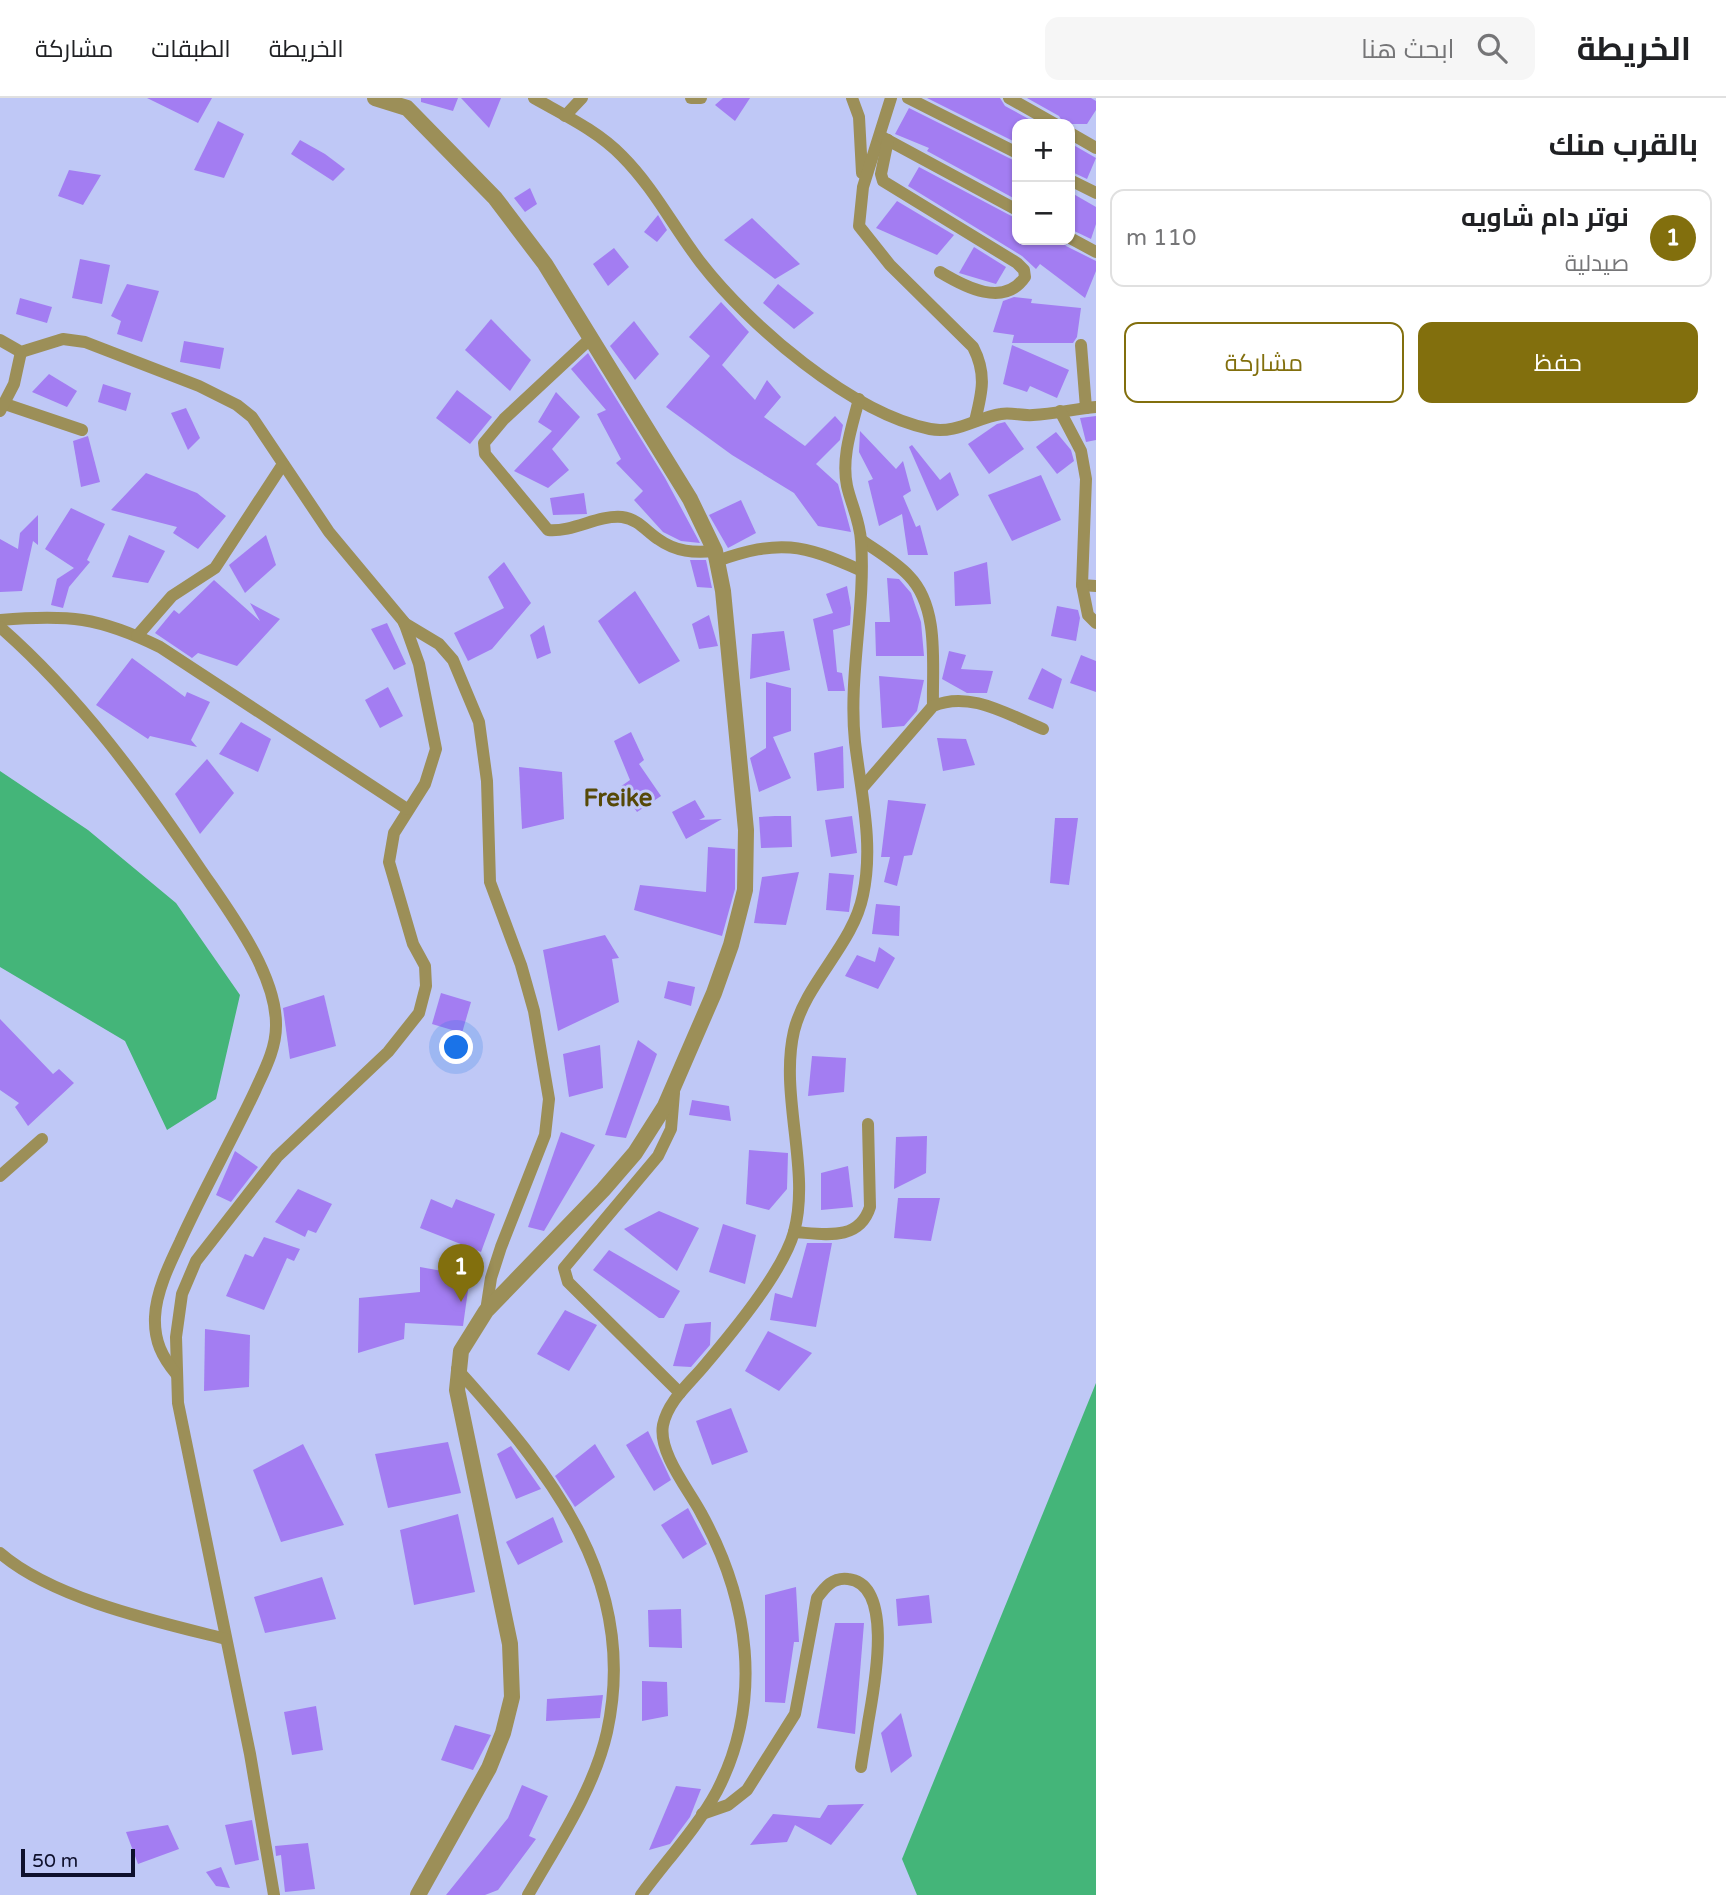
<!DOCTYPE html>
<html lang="ar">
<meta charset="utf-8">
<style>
:root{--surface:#fff;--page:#f6f6f6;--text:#202124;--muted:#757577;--line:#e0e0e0;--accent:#826f0d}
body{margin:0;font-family:"Varela Round",Cairo,sans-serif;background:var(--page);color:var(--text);direction:rtl}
.controls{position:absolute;right:21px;top:21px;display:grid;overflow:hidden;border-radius:14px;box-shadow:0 2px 5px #0004}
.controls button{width:63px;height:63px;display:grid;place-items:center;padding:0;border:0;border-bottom:2px solid var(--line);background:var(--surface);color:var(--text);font:35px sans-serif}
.scale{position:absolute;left:21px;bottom:18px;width:114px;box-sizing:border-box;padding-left:7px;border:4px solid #0e102c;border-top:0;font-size:19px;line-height:24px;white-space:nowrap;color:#0e102c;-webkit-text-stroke:5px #bfc8f6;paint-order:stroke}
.you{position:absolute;left:457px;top:950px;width:24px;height:24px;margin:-18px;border:5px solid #fff;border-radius:50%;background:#1a73e8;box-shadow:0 0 0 10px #1a73e833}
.badge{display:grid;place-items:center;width:46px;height:46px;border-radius:50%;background:var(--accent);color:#fff;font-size:23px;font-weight:700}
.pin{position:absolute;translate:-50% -58px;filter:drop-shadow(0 2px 4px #0008)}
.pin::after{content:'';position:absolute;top:37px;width:24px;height:21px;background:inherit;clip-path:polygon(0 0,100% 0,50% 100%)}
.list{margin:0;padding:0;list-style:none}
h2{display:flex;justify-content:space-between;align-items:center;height:91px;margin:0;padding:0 28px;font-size:30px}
h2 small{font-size:23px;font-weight:400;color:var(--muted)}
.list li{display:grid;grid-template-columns:46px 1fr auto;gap:21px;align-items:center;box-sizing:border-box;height:98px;margin:0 14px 14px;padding:0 14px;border:2px solid var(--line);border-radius:14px}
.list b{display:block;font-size:26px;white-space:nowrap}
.list p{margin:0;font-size:23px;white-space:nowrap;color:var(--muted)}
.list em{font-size:23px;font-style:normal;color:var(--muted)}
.actions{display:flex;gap:14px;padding:21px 28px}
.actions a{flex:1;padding:16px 0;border:2px solid var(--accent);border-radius:14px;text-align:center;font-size:24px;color:var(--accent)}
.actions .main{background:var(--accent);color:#fff}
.icon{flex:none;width:38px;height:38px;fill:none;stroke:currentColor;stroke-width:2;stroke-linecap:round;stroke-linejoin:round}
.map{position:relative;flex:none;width:1096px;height:1797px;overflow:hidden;direction:ltr}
header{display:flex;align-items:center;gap:42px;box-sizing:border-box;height:98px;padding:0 35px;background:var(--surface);border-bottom:2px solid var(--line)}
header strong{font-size:33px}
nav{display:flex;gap:38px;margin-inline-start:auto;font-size:24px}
.search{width:490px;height:63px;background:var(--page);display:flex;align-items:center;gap:18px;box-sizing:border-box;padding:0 24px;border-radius:14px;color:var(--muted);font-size:26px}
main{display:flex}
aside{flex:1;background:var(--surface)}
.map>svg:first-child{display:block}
.forest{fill:#44b579}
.building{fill:#a37df2}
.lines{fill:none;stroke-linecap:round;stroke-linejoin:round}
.minor{stroke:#9c8f58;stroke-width:12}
.tertiary{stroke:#9c8f58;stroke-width:16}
.labels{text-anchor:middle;stroke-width:6;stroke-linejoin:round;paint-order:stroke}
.quarter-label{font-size:24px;font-weight:bold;fill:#564907;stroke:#bfc8f6}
</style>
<header>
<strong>الخريطة</strong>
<div class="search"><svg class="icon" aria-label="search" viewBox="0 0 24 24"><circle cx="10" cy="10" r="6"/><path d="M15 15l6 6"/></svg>ابحث هنا</div>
<nav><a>الخريطة</a><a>الطبقات</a><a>مشاركة</a></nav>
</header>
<main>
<aside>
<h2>بالقرب منك<small></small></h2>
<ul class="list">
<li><span class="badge">1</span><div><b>نوتر دام شاويه</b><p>صيدلية</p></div><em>110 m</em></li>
</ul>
<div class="actions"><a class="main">حفظ</a><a>مشاركة</a></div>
</aside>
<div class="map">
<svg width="1096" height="1797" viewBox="0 0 1096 1797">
<rect width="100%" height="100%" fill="#bfc8f6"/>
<g class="forest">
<polygon points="0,673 88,732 176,805 240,897 216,1001 167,1032 125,943 0,869"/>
<polygon points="1096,1285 1096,1797 917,1797 902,1761"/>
</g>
<g class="building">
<polygon points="147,0 212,0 198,25"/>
<polygon points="421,0 458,0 453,13 421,4"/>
<polygon points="461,0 501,0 489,30"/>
<polygon points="723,0 750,0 735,23 715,7"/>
<polygon points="927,0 1000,0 1005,8 1038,26 1017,26 1017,45"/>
<polygon points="1027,0 1091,0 1096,3 1096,12 1087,26 1064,26 1059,18"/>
<polygon points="909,10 1017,64 1017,102 927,53 929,50 895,36"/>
<polygon points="218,23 244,36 224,80 194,72"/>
<polygon points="300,42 325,56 345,71 333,83 291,56"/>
<polygon points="1070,45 1096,60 1087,81 1070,73"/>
<polygon points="919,69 1017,121 1017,142 1062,142 1066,148 1096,163 1096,173 1085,200 1040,166 1036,171 1022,158 908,88"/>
<polygon points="69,72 101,77 83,107 58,98"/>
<polygon points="530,90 537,106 525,114 514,100"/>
<polygon points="1070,94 1096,109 1096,126 1091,141 1070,131"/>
<polygon points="897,103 954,137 937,157 876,130"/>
<polygon points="658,117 667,132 657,144 644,134"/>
<polygon points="752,120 800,166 775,181 724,142"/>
<polygon points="974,149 1006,169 996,186 959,175"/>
<polygon points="614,150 629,169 608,188 593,166"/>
<polygon points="80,161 110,167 102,206 72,200"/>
<polygon points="127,186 159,193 142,244 117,236 121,223 111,218"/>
<polygon points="778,186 814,215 794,231 763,205"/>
<polygon points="1014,199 1032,201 1031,205 1081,210 1077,239 1073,245 1012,245 1014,237 993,234 1003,203"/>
<polygon points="20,200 52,209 47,225 16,216"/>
<polygon points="721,204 749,234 722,267 755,302 767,282 781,299 764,319 805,348 835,318 843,327 840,342 816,366 838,386 851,434 818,428 794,395 732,357 666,309 710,258 689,239"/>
<polygon points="491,221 531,262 510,293 465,252"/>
<polygon points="634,223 659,256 635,282 610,248"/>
<polygon points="184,243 224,250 220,271 180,264"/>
<polygon points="1012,247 1069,272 1057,300 1030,288 1027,294 1003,286"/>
<polygon points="588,255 665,380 700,445 681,443 663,434 634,402 643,393 616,365 621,361 597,316 606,312 571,271"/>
<polygon points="49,276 77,293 67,309 32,294"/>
<polygon points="103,286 131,295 126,313 98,304"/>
<polygon points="457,292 492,319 470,346 436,320"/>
<polygon points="556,294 580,319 552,351 569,372 548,390 514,373 552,333 538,324"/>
<polygon points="186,310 200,340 188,352 171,315"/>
<polygon points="1096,318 1096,342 1086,344 1080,320"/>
<polygon points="1005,324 1024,351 989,376 968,346 997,326"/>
<polygon points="860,333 896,371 903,363 911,393 903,398 916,429 920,427 928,457 908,457 902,416 879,428 868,383 873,381 859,354"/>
<polygon points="1056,334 1071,352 1074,363 1057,376 1036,349"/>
<polygon points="88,338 100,384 81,389 73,343"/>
<polygon points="912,347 940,382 950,374 959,397 937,413 909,349"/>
<polygon points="146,375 197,395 226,418 198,451 173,435 177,429 111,412"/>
<polygon points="1041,377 1061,422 1012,443 988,397"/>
<polygon points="584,395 587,416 553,417 550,400"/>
<polygon points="741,402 756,435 728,450 709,417"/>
<polygon points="71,410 105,426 87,462 90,464 69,489 63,510 51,507 57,481 74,470 45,451"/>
<polygon points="38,417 38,447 33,443 22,493 0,494 0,441 18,451 20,435"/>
<polygon points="129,437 165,453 148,485 112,479"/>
<polygon points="266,437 276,467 245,495 229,467"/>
<polygon points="690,462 706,462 712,490 697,489"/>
<polygon points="504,464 531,505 492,551 468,563 454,535 504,510 488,479"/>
<polygon points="987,464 991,506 955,508 954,474"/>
<polygon points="887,480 899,481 911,495 921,524 924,558 876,558 875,524 890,524"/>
<polygon points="214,482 260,523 250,505 280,521 237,568 198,555 192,560 155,535 174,512 179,516"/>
<polygon points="847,488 851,510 850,527 833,532 837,574 842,575 845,593 828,593 813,521 833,515 826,496"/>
<polygon points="635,493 680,563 639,586 598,523"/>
<polygon points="1057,508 1078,512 1080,520 1076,543 1051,538"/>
<polygon points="709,517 718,548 699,551 692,526"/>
<polygon points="387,525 406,566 394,572 371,531"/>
<polygon points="544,527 551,555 537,561 530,537"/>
<polygon points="784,533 790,572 750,581 752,536"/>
<polygon points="949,553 966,557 961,571 993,573 987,595 967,595 942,581"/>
<polygon points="1081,557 1096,563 1096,594 1070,585"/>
<polygon points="132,560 185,599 187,594 210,604 191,642 197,649 150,638 148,641 96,607"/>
<polygon points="1042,570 1062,581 1053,611 1028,601"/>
<polygon points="879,578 924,582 917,613 904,628 882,630"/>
<polygon points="766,584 791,590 791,633 773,639 791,680 759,694 750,660 766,650"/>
<polygon points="388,589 403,618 380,630 365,602"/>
<polygon points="241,624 271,641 258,674 219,656"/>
<polygon points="631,634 644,662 639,666 661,698 637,714 620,689 630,682 614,643"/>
<polygon points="937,640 966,641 975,667 943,673"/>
<polygon points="843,648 844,690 817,693 814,655"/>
<polygon points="207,661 234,695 200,736 175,696"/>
<polygon points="519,669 562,674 564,721 522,731"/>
<polygon points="695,702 705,719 699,722 722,721 686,741 672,714"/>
<polygon points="888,702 926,706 912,757 904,758 897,788 884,784 890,759 881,759"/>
<polygon points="775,718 791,718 792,749 761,750 759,719"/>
<polygon points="852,718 857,755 831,759 825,722"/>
<polygon points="1055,720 1078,720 1069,787 1050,785"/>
<polygon points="708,749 735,751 735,791 722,838 634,812 640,787 706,794"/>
<polygon points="799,774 786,827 754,825 762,779"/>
<polygon points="829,775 854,777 849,814 826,812"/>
<polygon points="876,806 900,808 899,838 872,836"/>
<polygon points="605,837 619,860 612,861 619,904 558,933 543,852"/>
<polygon points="879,849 895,860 878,891 845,878 857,857 875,864"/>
<polygon points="668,883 695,889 691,908 664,900"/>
<polygon points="441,895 471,904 462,935 432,926"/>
<polygon points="324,897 336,948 290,961 283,910"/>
<polygon points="0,921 53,976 59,971 74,985 28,1028 15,1009 19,1005 0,992"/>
<polygon points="638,942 657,956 626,1040 605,1037"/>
<polygon points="600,947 603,990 569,999 563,956"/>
<polygon points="812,958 846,960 844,994 808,998"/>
<polygon points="692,1002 729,1008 731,1023 689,1017"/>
<polygon points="561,1034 595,1047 544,1133 528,1129"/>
<polygon points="927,1038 926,1075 894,1091 896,1039"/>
<polygon points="749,1052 788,1055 787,1091 769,1112 746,1106"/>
<polygon points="235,1053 258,1069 231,1104 216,1097"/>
<polygon points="848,1068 853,1109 821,1112 821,1075"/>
<polygon points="298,1091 332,1106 316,1135 308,1132 305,1139 275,1124"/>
<polygon points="898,1100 940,1100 931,1143 894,1140"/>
<polygon points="431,1101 452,1110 456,1101 495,1116 481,1154 420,1130"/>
<polygon points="659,1113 699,1130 677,1173 624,1131"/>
<polygon points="723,1126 756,1137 745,1186 709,1174"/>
<polygon points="264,1139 300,1151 294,1163 287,1160 264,1212 226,1198 245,1156 253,1159"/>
<polygon points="807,1145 832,1145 816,1229 770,1222 775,1195 792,1200"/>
<polygon points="609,1152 680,1193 664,1220 659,1220 593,1172"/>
<polygon points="420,1169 470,1178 463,1228 405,1225 404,1241 358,1255 359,1200 420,1194"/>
<polygon points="565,1212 597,1227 569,1273 537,1256"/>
<polygon points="711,1224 710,1247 697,1262 691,1269 673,1268 685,1226"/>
<polygon points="205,1231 250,1237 249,1289 204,1293"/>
<polygon points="768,1233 812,1255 779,1293 745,1273"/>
<polygon points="731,1310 748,1354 712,1367 696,1323"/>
<polygon points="648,1333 671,1382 654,1393 626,1347"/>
<polygon points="448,1344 461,1395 388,1410 375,1356"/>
<polygon points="303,1346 344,1427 281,1444 253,1372"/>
<polygon points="595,1346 615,1379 575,1409 555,1378"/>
<polygon points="511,1348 541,1391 516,1401 497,1356"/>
<polygon points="688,1410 707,1446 683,1461 661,1427"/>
<polygon points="458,1416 475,1494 414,1507 400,1432"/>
<polygon points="553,1419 563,1444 518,1467 506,1444"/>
<polygon points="322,1479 336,1521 265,1535 254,1499"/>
<polygon points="796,1489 799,1544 794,1544 785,1605 765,1604 765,1497"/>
<polygon points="929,1497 932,1525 898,1528 896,1501"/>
<polygon points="681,1511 682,1550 649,1549 648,1512"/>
<polygon points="835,1525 864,1525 855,1636 817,1630"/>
<polygon points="642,1583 667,1584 668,1618 642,1623"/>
<polygon points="603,1597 600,1620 546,1623 547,1601"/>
<polygon points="316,1608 323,1652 292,1657 284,1614"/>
<polygon points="901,1615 912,1658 891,1675 881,1635"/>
<polygon points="455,1627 491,1637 473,1672 441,1662"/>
<polygon points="522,1687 548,1698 529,1738 536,1741 498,1792 485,1797 446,1797 508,1720"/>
<polygon points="676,1688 701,1691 690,1719 670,1746 649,1752"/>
<polygon points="864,1706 831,1747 795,1727 787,1744 750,1747 773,1716 820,1720 828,1707"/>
<polygon points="252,1722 259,1762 235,1767 225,1727"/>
<polygon points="168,1727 179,1751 138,1766 126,1734"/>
<polygon points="308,1745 315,1791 285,1794 281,1757 276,1758 275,1748"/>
<polygon points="221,1769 230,1790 216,1788 206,1774"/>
</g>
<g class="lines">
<g class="minor">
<path d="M534 0C564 17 598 33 622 58 654 90 674 130 701 165 749 227 851 315 930 331 956 336 976 320 1001 316 1011 314 1022 318 1033 317 1054 316 1075 311 1096 309"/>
<polyline points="691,0 701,0"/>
<polyline points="852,0 859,19 862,75"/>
<path d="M891 0 863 89 859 128 890 167 973 249C987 276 982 295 975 323"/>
<polyline points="908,0 1017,55"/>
<polyline points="1009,0 1055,26"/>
<polyline points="565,18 582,0"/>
<polyline points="1070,35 1096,50"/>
<polyline points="882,39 1017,112"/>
<path d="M888 42 881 76 883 83 1017 165 1024 172 1025 179C1004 210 965 189 940 174"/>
<polyline points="1070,82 1096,95"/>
<polyline points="1070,140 1096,154"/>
<path d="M591 240 504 321 484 345 485 356 548 432C574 434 597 417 622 419 638 421 646 433 658 441 676 454 694 455 715 453"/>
<polyline points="0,242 21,254 63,241 85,244 199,288 237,307 252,319 329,434 404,524 419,566 436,651 425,686 394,735 389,764 413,846 425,868 426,888 419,915 388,954 277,1059 196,1163 182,1196 176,1239 178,1305 250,1656 274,1797"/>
<polyline points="1081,247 1086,310"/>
<polyline points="5,306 82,332"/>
<polyline points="0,313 14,286 21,254"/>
<polyline points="1060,313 1081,353 1086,381 1082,487 1096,488"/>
<path d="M861 442C877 453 896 464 909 478 940 510 932 567 933 608"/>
<path d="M717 463C780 441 802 446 860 472"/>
<polyline points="1082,487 1088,517 1096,525"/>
<path d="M0 522C68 516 99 519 160 549L407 711"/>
<polyline points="404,525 439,546 453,562 479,624 487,683 490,784 521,867 534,913 549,1001 545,1037 501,1149 491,1180 486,1213"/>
<path d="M0 529C80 599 142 685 201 772 229 813 277 876 276 928 276 951 264 973 255 993 231 1044 203 1093 180 1144 169 1167 156 1194 155 1219 154 1243 162 1259 177 1277"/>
<polyline points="137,538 172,498 215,470 283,366"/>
<path d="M863 689 933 608C970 592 1008 617 1043 631"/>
<polyline points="674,995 671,1031 658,1058 564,1170 568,1184 680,1295"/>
<polyline points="0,1078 42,1041"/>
<path d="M794 1134C824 1136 859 1144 870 1109L868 1026"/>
<path d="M457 1271C551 1375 640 1484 607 1634 594 1692 557 1746 528 1797"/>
<path d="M0 1455C53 1501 158 1524 226 1541"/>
<path d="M702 1716 728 1707 747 1692 795 1616 817 1500C825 1489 833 1479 848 1481 896 1486 873 1595 868 1625 866 1640 863 1654 861 1669"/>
<path d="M641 1797C666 1763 697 1730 717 1693 764 1602 749 1502 701 1415 689 1392 658 1355 663 1327 668 1303 689 1286 704 1268 731 1236 783 1174 794 1134 811 1072 779 997 794 933 806 884 853 847 863 797 874 746 861 695 855 644 848 578 866 509 861 443 860 423 851 406 847 388 841 359 852 329 859 301"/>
</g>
<polyline class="tertiary" points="375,0 407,10 495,100 545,166 690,401 715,453 723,493 746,732 745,792 731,847 714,895 665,1008 635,1055 603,1092 486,1213 461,1253 457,1292 510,1546 512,1599 503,1635 489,1670 418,1797"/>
</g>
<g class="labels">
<g class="quarter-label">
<text x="618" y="708">Freike</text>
</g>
</g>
</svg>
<div class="controls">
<button>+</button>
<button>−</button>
</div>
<div class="scale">50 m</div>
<div class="you"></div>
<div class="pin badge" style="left:461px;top:1204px">1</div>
</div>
</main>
